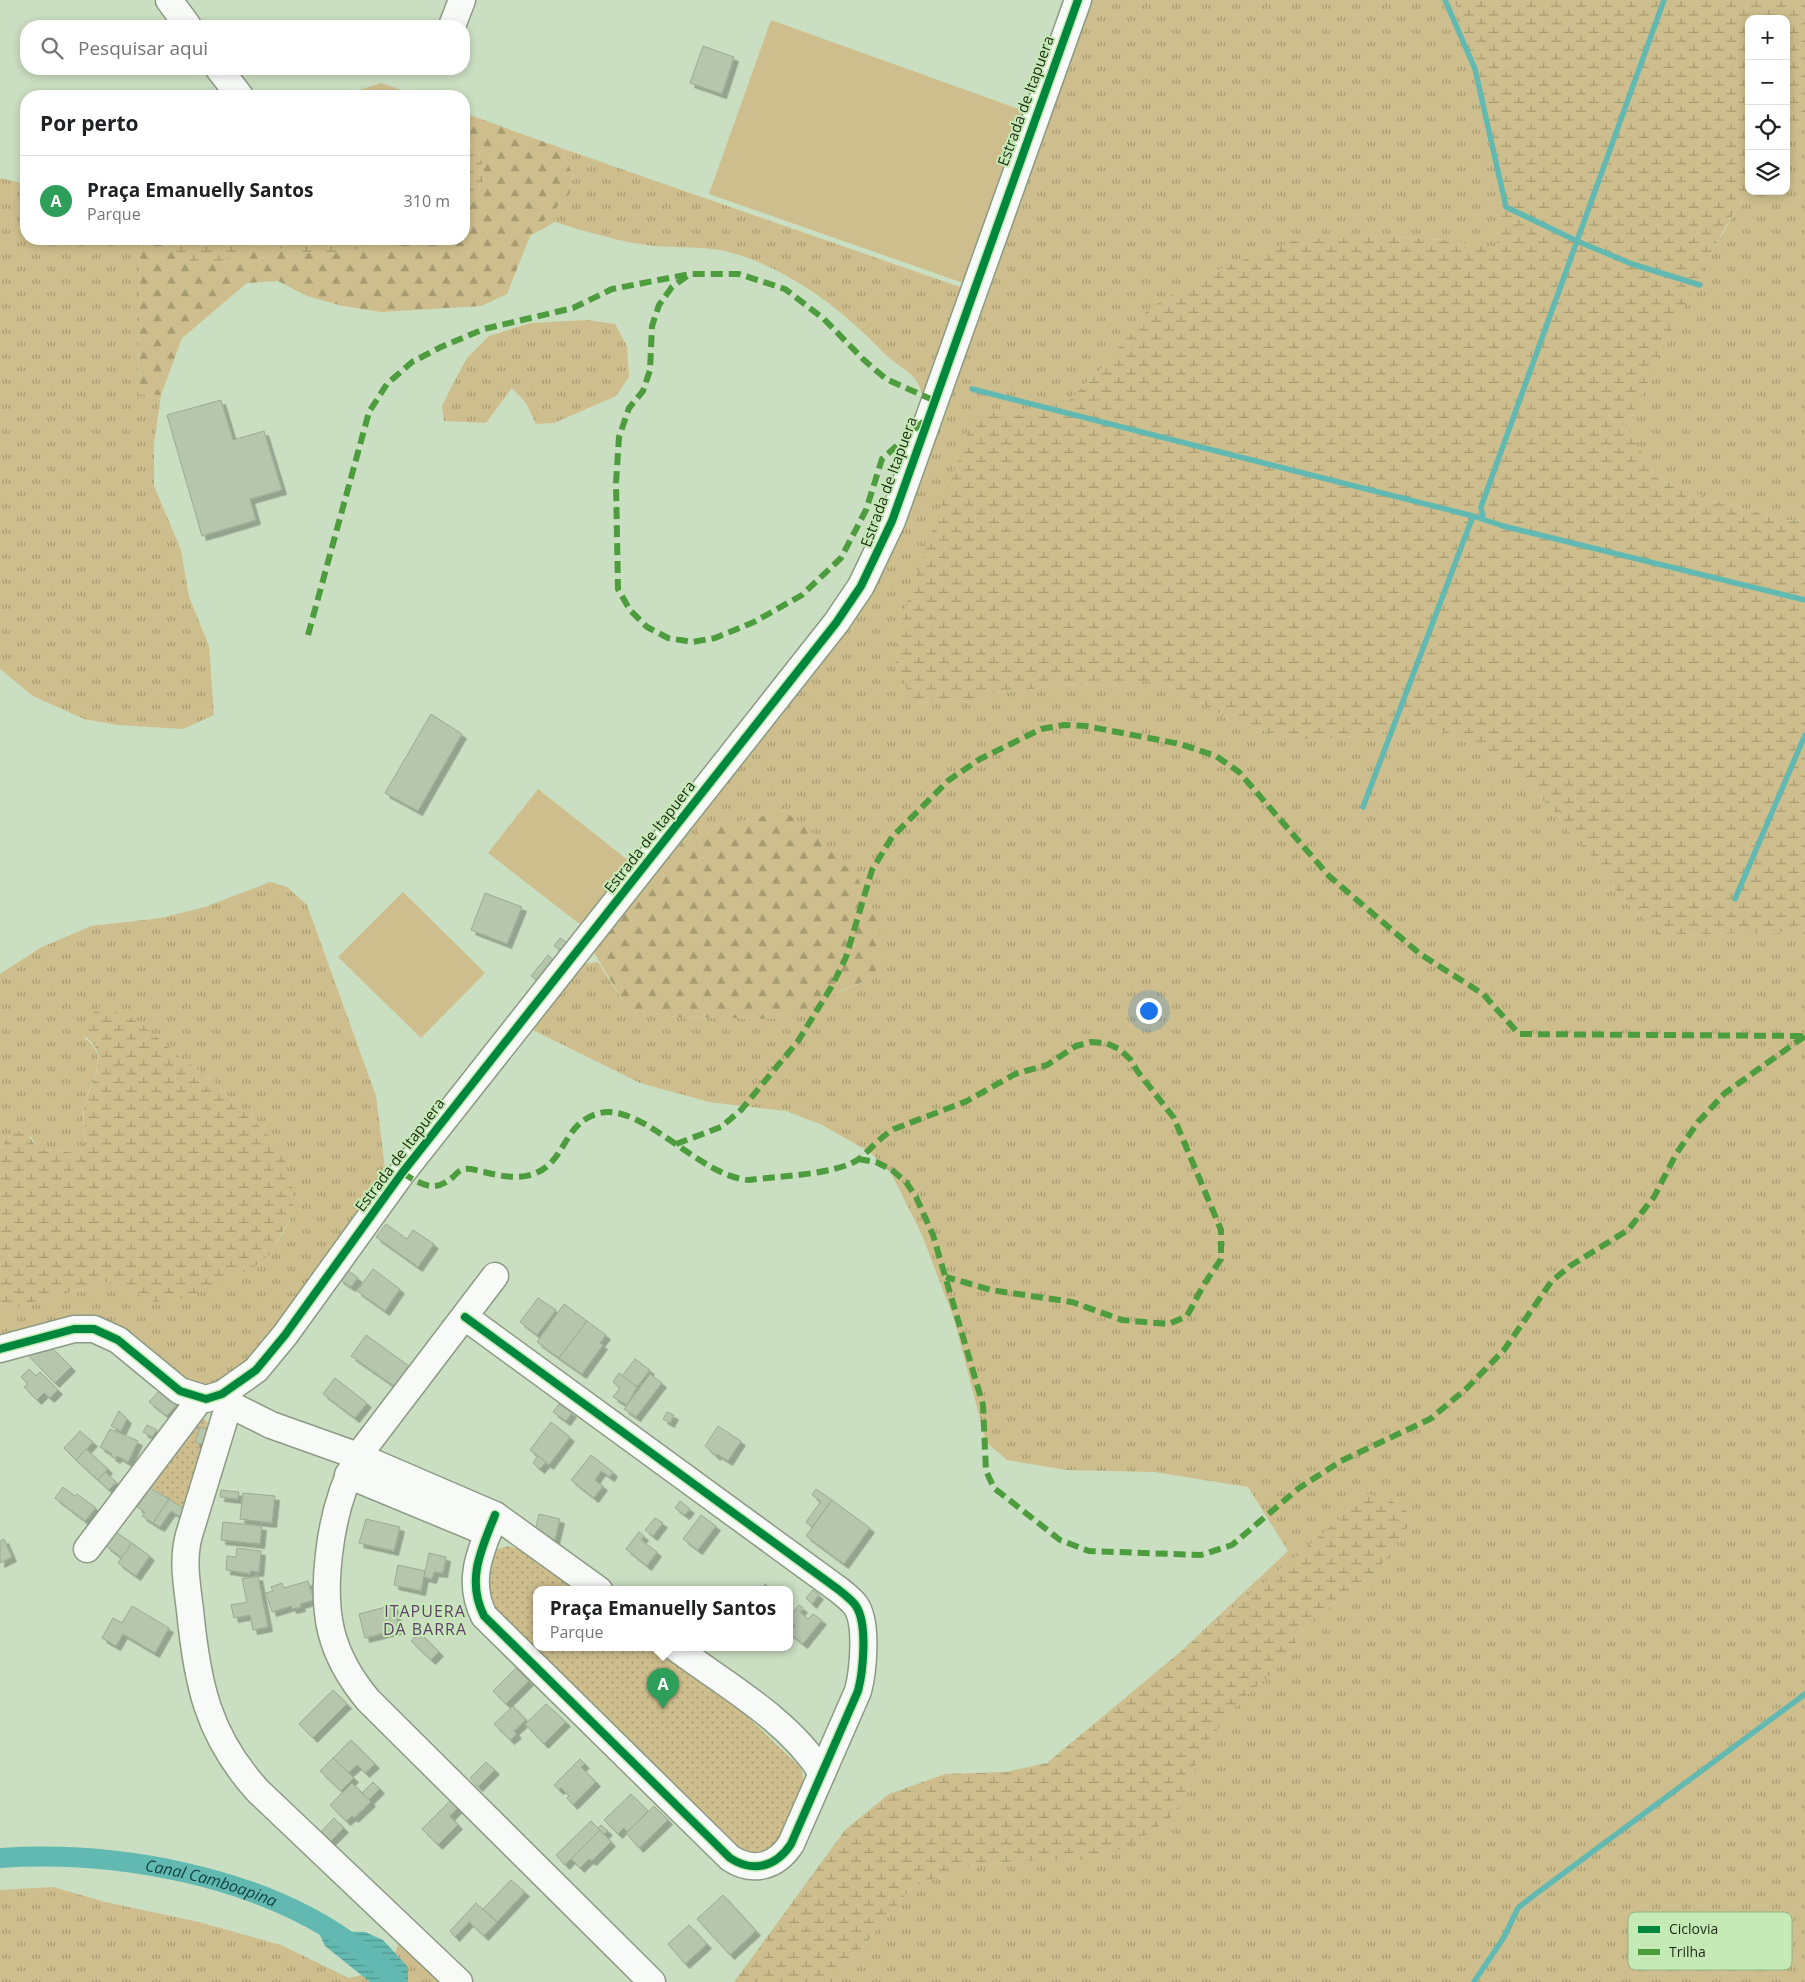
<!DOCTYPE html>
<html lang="pt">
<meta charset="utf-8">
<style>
:root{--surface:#fff;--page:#f6f6f6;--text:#202124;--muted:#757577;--line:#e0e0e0;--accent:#5b6b53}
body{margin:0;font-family:"Open Sans",sans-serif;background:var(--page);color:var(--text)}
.controls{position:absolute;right:15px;top:15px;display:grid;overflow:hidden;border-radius:10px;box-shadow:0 2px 8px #0003}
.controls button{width:45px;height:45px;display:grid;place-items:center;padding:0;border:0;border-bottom:1px solid var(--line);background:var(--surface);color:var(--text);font:25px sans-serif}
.you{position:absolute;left:1148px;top:1010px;width:18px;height:18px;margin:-12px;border:4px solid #fff;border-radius:50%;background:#1a73e8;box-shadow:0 0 0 8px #1a73e833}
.badge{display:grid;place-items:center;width:32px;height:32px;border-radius:50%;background:var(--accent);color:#fff;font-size:16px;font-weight:700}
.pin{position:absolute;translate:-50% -41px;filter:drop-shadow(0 1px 2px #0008)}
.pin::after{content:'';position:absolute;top:26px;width:18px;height:15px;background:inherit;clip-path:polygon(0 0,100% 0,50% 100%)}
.popup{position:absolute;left:533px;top:1586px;width:260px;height:65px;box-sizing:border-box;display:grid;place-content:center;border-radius:10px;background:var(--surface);filter:drop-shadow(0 1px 4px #0005);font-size:16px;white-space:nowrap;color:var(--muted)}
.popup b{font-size:19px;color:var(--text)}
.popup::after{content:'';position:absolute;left:50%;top:100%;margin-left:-10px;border:10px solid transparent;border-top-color:var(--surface)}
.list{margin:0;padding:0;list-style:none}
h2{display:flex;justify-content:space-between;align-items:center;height:65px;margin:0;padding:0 20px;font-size:21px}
h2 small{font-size:16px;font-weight:400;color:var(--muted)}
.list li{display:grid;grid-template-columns:32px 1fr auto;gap:15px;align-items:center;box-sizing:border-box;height:90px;padding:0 20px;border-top:1px solid var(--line)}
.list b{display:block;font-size:19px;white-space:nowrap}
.list p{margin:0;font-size:16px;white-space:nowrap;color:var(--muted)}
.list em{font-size:16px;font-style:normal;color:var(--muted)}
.icon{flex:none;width:28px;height:28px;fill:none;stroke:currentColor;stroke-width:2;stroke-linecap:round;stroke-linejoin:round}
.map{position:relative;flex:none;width:1805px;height:1982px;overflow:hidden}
.search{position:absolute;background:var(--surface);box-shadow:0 2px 8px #0003;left:20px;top:20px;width:450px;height:55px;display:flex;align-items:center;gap:12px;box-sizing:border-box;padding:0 18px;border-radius:20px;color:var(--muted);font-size:19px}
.panel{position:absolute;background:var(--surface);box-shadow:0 2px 8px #0003;left:20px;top:90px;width:450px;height:155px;border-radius:20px}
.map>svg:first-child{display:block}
.grass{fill:url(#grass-tufts)}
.forest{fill:url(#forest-firs)}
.wetland{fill:url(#wetland-marsh)}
.park{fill:url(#park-dots)}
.pitch{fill:#cebe8d}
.water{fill:url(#water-rules)}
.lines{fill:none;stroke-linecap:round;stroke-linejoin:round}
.stream{stroke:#62b9b1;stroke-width:5.5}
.canal{stroke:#62b9b1;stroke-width:20}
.building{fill:#b5c6ad;stroke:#9baa94;filter:url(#shadow)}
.minor-casing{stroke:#8c9b85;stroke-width:29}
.minor{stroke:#f7faf6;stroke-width:26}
.quiet{stroke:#4d9d3e;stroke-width:6;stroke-dasharray:12 6;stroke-linecap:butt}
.cycleway-casing{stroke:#c5eab5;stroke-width:11}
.cycleway{stroke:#00873e;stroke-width:8}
.labels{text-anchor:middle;stroke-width:4;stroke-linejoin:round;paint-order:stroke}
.street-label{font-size:15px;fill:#1f2d18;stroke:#c5eab5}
.neighbourhood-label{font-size:16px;letter-spacing:1px;fill:#643c73;stroke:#c5eab5}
.water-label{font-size:16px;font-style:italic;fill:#134545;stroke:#c5eab5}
.key{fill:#c5eab5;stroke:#93b186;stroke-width:1}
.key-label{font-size:14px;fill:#1f2d18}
</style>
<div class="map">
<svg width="1805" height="1982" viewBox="0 0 1805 1982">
<defs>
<pattern id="grass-tufts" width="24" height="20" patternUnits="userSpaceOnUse" patternTransform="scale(1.25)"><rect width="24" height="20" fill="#cebe8d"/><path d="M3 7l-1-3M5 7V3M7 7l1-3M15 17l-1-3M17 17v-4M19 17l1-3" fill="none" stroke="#a79b72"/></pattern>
<pattern id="forest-firs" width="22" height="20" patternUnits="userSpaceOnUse" patternTransform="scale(1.25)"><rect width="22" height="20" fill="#cebe8d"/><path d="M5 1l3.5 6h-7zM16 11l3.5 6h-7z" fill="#a79b72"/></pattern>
<pattern id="wetland-marsh" width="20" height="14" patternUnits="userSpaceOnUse" patternTransform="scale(1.25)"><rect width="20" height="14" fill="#cebe8d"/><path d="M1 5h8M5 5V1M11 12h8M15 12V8" fill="none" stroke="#a79b72"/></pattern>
<pattern id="park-dots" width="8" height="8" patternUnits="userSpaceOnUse" patternTransform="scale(1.25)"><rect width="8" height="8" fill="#cebe8d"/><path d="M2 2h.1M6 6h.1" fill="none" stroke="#a79b72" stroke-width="1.8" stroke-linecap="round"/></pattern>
<pattern id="water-rules" width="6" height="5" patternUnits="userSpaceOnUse" patternTransform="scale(1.25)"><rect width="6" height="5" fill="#62b9b1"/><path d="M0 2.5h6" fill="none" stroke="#50978f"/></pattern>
<filter id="shadow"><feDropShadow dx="4.5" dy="4.5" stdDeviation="0" flood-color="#0004"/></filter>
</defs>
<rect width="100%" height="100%" fill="#cadec1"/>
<g class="grass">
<path d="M1085 0H1452L1458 8 1504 199 1496 248 1446 240 1375 236 1104 366 1065 404 1019 415 976 410 913 703 973 701 995 693 1034 689 1055 684 1099 685 1147 681 1167 685 1230 719 1272 734 1292 738 1313 740 1353 736 1396 730 1417 722 1470 742 1488 752 1504 767 1524 781 1554 811 1581 846 1598 862 1621 899 1639 912 1657 935 1805 932V1982H834L912 1887 967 1866 1028 1861 1141 1839 1177 1813 1203 1748 1240 1701 1282 1664 1308 1623 1377 1571 1365 1493 1329 1529 1181 1651 1288 1551 1248 1487 1154 1472 1066 1470 1007 1460 986 1442 954 1319 922 1235 891 1173 870 1152 820 1124 786 1111 709 1102 640 1083 527 1027 575 965 598 962 628 1009 676 1017 773 1019 873 978 784 810 753 819 704 826 676 848 666 842 874 546 924 402C918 370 904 373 883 352 842 309 788 268 729 252 705 246 679 248 654 246 619 242 588 232 555 222L530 236 570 193 573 176 561 148 980 294Z"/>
<path d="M1805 117V521L1784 520 1710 499 1655 477 1626 426C1664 346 1701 265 1749 190L1786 191V137Z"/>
<polygon points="0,178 26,184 26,239 140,239 138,394 161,395 154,444 154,486 181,550 189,597 209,646 214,715 183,729 118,725 84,719 33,696 0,669"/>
<polygon points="587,320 615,324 627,346 629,377 616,396 554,423 536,424 526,403 512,388 486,423 444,421 442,406 454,382 467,358 489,336 531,323"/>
<path d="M270 882 287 887 307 905 376 1096 387 1185 261 1352 231 1379 199 1391 117 1333 0 1340V1312L105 1282 131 1290 154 1302 256 1266C273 1251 283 1234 293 1214L266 1133 213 1081 180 1057 83 1037C113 1056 89 1082 84 1107 81 1121 87 1133 85 1147L79 1153 43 1150 39 1149 31 1137 12 1132 0 1149V974L40 948 91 926 161 918 205 907Z"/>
<polygon points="53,1887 105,1902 199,1922 281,1945 349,1978 362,1975 370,1982 0,1982 0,1890"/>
<polygon points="406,1923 466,1982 408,1982 408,1967 395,1953"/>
</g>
<g class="forest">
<polygon points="381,83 418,96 341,96"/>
<polygon points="464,113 561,148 573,176 570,193 530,236 507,294 481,306 381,312 343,306 307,296 278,281 247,283 182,338 161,395 138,394 140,239 162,239 166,247 232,257 253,244 323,255 384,246 403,239 464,239 464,206 468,204 472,145 464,139"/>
<polygon points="783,810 816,835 858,879 874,910 884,948 873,978 842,990 812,1007 773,1019 676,1017 628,1009 590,946 666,842 676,848 704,826 753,819"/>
</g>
<g class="wetland">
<polygon points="1452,0 1805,0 1805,117 1786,137 1786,19 1749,19 1749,190 1723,231 1671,332 1627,426 1655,477 1710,499 1784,520 1805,521 1805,932 1657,935 1639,912 1621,899 1598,862 1581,846 1554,811 1524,781 1504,767 1488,752 1470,742 1417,722 1396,730 1353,736 1313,740 1292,738 1272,734 1230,719 1167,685 1147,681 1099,685 1055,684 1034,689 995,693 973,701 913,703 893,655 909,595 976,410 1019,415 1065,404 1104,366 1148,309 1211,272 1296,240 1375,236 1446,240 1496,247 1504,199 1458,8"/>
<path d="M464 139C483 153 492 176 475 195 472 200 469 203 464 205Z"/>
<path d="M162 239H403L384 246 323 255 253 244C247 248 241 253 234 256 210 268 174 264 162 239Z"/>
<path d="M99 1007 136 1019 180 1057 213 1081 266 1133 285 1160 293 1191V1214L269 1255 256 1266 186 1298 154 1302 131 1290 105 1282 0 1312V1149L12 1132 23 1131C30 1136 35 1147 43 1150L79 1153 85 1147C87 1134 82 1122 84 1108 87 1090 104 1069 96 1049 93 1040 84 1038 80 1028Z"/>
<polygon points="1365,1493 1392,1501 1414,1517 1377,1571 1308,1623 1282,1664 1240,1701 1203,1748 1177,1813 1141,1839 1100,1859 1028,1861 967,1866 912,1887 834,1982 734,1982 845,1830 889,1794 945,1774 1006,1772 1047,1763 1328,1529"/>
</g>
<g class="park">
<polygon points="202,1417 212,1426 188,1511 142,1482"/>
<polygon points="508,1546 525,1551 581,1590 537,1590 537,1648 660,1648 732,1702 801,1768 804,1781 782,1843 777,1850 743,1859 481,1594 495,1550"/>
</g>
<g class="pitch">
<polygon points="771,20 1030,113 969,285 709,194"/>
<polygon points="538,789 634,865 586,929 488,853"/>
<polygon points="403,892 485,973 421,1038 338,957"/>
</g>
<polygon class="water" points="318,1931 365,1932 383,1940 408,1967 408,1982 370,1982 325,1946"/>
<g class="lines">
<g class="stream">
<polyline points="1445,0 1475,69 1506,207 1577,241 1632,264 1700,285"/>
<polyline points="972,389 1473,516 1503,526 1805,600"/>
<polyline points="1483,519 1481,507 1664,0"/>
<polyline points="1363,807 1473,516"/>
<polyline points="1735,899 1805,735"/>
<polyline points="1474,1982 1504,1937 1518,1908 1533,1896 1805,1694"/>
</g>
<path class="canal" id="s1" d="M0 1858C116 1850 262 1876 356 1947 370 1957 387 1967 396 1982"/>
</g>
<g class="building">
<polygon points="703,46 734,57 722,94 690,83"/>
<polygon points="221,400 233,440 264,431 282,490 250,499 256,520 202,536 167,415"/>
<polygon points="431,714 462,734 418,811 385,793"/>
<polygon points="485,893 522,907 507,944 471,930"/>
<polygon points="560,938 572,946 566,954 554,946"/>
<polygon points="548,955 558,964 542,985 531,976"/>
<polygon points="386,1224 407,1239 413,1230 434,1244 418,1267 376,1237"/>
<polygon points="346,1269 358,1278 351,1287 339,1279"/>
<polygon points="373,1269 400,1289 385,1311 357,1291"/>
<polygon points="538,1298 556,1310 537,1335 520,1322"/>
<polygon points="564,1304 587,1321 559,1358 537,1342"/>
<polygon points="587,1321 606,1335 600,1343 603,1345 582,1374 559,1358"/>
<polygon points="366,1335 409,1366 394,1386 351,1356"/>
<polygon points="46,1347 49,1350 52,1348 71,1367 55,1383 25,1352"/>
<polygon points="635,1359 650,1370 637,1387 622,1376"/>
<polygon points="29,1369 36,1376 40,1372 58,1390 50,1398 44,1393 37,1400 24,1387 28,1384 21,1377"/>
<polygon points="619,1373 637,1387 627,1405 613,1397 620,1388 613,1382"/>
<polygon points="650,1374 662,1383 636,1417 624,1409"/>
<polygon points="335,1378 367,1403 355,1418 323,1394"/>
<polygon points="160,1390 177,1404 167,1416 149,1402"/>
<polygon points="559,1404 572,1413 566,1421 553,1412"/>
<polygon points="119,1411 127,1419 121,1431 111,1426"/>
<polygon points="667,1412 674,1415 670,1423 663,1419"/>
<polygon points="551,1422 570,1437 549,1465 530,1450"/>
<polygon points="147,1425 157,1430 152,1437 143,1432"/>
<polygon points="718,1426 741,1441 728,1461 717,1454 716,1456 705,1446"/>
<polygon points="200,1427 214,1432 209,1447 195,1442"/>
<polygon points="110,1429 138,1441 128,1462 117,1456 116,1459 111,1456 112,1454 100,1447"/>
<polygon points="80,1431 93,1442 76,1460 64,1448"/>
<polygon points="86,1449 108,1469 98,1480 76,1460"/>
<polygon points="591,1455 613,1472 610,1477 601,1471 595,1480 603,1486 594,1498 571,1480"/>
<polygon points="538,1456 546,1462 540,1469 533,1463"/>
<polygon points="105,1472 116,1482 109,1490 98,1480"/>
<polygon points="63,1487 75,1496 77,1494 96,1508 85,1521 55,1498"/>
<polygon points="150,1488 169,1499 153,1523 142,1516 145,1512 137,1507"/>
<polygon points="816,1489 832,1500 812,1527 806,1522 821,1501 812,1495"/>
<polygon points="221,1490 239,1492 238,1499 220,1497"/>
<polygon points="243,1493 275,1496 272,1523 240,1519"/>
<polygon points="169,1499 186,1510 181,1517 171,1511 160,1527 153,1523"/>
<polygon points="832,1500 870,1528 844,1564 806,1536"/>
<polygon points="680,1501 690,1509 685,1515 675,1508"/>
<polygon points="539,1514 560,1519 555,1540 534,1535"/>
<polygon points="701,1515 716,1526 698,1550 683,1539"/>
<polygon points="655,1518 663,1523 653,1536 645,1530"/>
<polygon points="366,1519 400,1527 394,1551 359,1543"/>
<polygon points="223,1522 262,1526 260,1544 221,1540"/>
<polygon points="116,1532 132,1543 122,1558 106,1546"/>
<polygon points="639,1532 644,1536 641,1540 657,1552 647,1566 626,1549"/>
<polygon points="4,1539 12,1557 0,1563 0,1541"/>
<polygon points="132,1543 150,1556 136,1576 118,1563"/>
<polygon points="237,1548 261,1551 259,1572 250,1571 250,1574 226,1570 227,1556 236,1557"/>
<polygon points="429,1553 446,1557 443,1573 434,1572 432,1579 424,1577"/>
<polygon points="398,1565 425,1571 421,1591 394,1585"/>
<polygon points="258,1576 268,1627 253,1630 250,1615 234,1618 231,1605 247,1602 242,1579"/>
<polygon points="308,1581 314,1600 300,1604 301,1607 292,1609 291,1606 272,1612 266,1593 273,1591 271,1587 282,1583 284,1588"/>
<polygon points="765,1584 773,1590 757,1590 761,1586 762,1588"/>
<polygon points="813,1590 819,1595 812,1604 806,1598"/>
<polygon points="393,1605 400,1629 365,1638 359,1614"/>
<polygon points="799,1605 803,1608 800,1612 808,1619 813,1614 822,1620 803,1644 789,1633 795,1626 791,1622 789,1625 789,1617"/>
<polygon points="132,1606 169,1628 155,1653 123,1634 116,1646 102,1638 113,1618 122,1623"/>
<polygon points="419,1632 439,1652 431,1660 411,1641"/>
<polygon points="516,1668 529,1681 506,1704 493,1691"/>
<polygon points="333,1690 347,1704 313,1738 299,1724"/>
<polygon points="546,1704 566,1722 544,1744 525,1724"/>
<polygon points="513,1706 526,1720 514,1731 517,1734 510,1740 494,1724"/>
<polygon points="351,1740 375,1764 365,1773 357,1765 348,1773 333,1758"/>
<polygon points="333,1758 354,1778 341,1791 320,1771"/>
<polygon points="580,1759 585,1764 581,1767 596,1782 573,1805 567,1798 569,1796 561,1788 559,1790 554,1785"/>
<polygon points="486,1762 495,1770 478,1787 470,1778"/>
<polygon points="373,1782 380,1789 369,1800 362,1793"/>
<polygon points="352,1783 371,1802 354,1818 352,1816 346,1821 330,1805"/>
<polygon points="631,1794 648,1811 627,1832 624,1828 618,1834 604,1820"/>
<polygon points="452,1799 459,1807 450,1816 458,1825 438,1845 422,1829"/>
<polygon points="654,1806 668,1820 639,1848 626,1833"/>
<polygon points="334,1818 344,1828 329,1843 319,1834"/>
<polygon points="591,1821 600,1830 565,1865 556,1855"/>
<polygon points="601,1825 608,1831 604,1834 598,1828"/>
<polygon points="600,1830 611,1842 592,1861 589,1859 580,1868 571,1859"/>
<polygon points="511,1880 525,1892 497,1922 483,1909"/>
<polygon points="723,1895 756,1931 730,1955 697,1919"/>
<polygon points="476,1903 497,1922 484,1936 469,1922 455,1937 450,1931"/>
<polygon points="689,1925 707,1944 685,1964 668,1944"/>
</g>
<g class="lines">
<defs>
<g id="minor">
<polyline points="169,0 188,26"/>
<polyline points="452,26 462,0"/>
<polyline points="219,69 240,96"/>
<path d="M495 1276 358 1456C341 1488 333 1518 329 1554 322 1613 329 1653 368 1700L652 1982"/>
<path d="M465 1317 839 1590C845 1595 852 1600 856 1606 868 1624 863 1672 858 1691L791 1844C776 1867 753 1873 730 1858L484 1616C466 1580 481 1550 495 1515"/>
<polyline points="0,1349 74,1329 94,1329 118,1340 180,1391 206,1399 222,1394 256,1370 285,1335 402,1173 836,623 861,586 892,521 1078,0"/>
<polyline points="222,1394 229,1404 271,1425 358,1456 495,1515 599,1590"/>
<path d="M229 1404 189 1535C182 1560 187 1585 190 1610 197 1682 207 1735 258 1791L459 1982"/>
<polyline points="348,1475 488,1533"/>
<polyline points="87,1549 201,1398"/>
<path d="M676 1648C726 1685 789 1720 822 1773"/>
</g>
</defs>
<use href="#minor" class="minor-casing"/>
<use href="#minor" class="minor"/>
<g class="quiet">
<polyline points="687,276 672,287 659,305 652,326 650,370 643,391 629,408 619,437 616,483 618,589 630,610 647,627 668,638 692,642 715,638 754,622 802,595 841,558 866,510 882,459 925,420"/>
<polyline points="308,635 369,412 387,384 412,362 441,347 484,329 573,308 612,289 690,274 739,274 785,289 824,319 864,360 886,379 933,400"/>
<polyline points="676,1144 721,1127 741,1110 798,1041 832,986 846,957 872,870 892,837 949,780 980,759 1041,729 1064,725 1086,726 1180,744 1216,756 1239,772 1329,876 1420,954 1483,994 1519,1034 1805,1036"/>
<polyline points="858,1159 876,1162 892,1170 906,1182 916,1197 933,1235 983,1405 986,1471 994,1488 1060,1540 1089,1551 1201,1555 1232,1545 1299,1488 1341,1461 1430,1419 1466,1389 1504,1350 1551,1282 1570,1266 1628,1230 1654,1197 1676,1154 1698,1122 1725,1093 1805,1036"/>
<path d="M402 1173C422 1184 433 1194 453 1177 457 1173 460 1169 465 1169 472 1168 477 1171 484 1172 500 1176 520 1180 536 1173 567 1160 563 1122 600 1113 643 1103 700 1177 749 1180 778 1176 836 1175 859 1159 871 1149 880 1137 894 1129L967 1101 1015 1074 1047 1065 1076 1046 1091 1042 1106 1043 1119 1049 1130 1059 1138 1072 1174 1118 1221 1230V1259L1203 1286 1187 1316 1169 1324 1122 1320 1072 1302 991 1290 946 1277"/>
</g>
<defs>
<g id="cycleway">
<path d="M465 1317 839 1590C845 1595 852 1600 856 1606 868 1624 863 1672 858 1691L791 1844C776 1867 753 1873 730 1858L484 1616C466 1580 481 1550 495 1515"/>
<polyline points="0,1349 74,1329 94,1329 118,1340 180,1391 206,1399 222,1394 256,1370 285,1335 402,1173 836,623 861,586 892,521 1078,0"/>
</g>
</defs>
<use href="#cycleway" class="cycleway-casing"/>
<use href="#cycleway" class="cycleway"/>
</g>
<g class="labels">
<g class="street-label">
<text transform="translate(1026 101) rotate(-70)" y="5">Estrada de Itapuera</text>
<text transform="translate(889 482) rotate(-70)" y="5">Estrada de Itapuera</text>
<text transform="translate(650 837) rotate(-52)" y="5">Estrada de Itapuera</text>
<text transform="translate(400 1155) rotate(-53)" y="5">Estrada de Itapuera</text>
</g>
<g class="neighbourhood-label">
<text x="425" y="1617">ITAPUERA<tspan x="425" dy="18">DA BARRA</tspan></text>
</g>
<g class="water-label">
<text dy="6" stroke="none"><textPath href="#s1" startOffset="214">Canal Camboapina</textPath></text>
</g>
</g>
<rect x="1628" y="1912" width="164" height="58" rx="8" class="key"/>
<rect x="1638" y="1926" width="22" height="7" fill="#00873e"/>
<rect x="1638" y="1949" width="22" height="6" fill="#4d9d3e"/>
<g class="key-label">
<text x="1669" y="1934">Ciclovia</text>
<text x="1669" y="1957">Trilha</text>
</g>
</svg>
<div class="controls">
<button>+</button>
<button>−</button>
<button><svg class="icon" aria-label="locate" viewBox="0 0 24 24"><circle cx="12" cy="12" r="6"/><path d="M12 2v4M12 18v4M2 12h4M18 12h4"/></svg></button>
<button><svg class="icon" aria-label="layers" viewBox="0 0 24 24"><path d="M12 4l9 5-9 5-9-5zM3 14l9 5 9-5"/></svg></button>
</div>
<div class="you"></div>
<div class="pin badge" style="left:663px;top:1709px;background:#2e9e5b">A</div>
<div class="popup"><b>Praça Emanuelly Santos</b>Parque</div>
<div class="search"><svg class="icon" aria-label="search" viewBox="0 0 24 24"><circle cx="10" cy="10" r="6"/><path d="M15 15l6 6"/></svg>Pesquisar aqui</div>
<section class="panel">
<h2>Por perto<small></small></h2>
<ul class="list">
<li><span class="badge" style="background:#2e9e5b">A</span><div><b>Praça Emanuelly Santos</b><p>Parque</p></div><em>310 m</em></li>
</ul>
</section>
</div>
